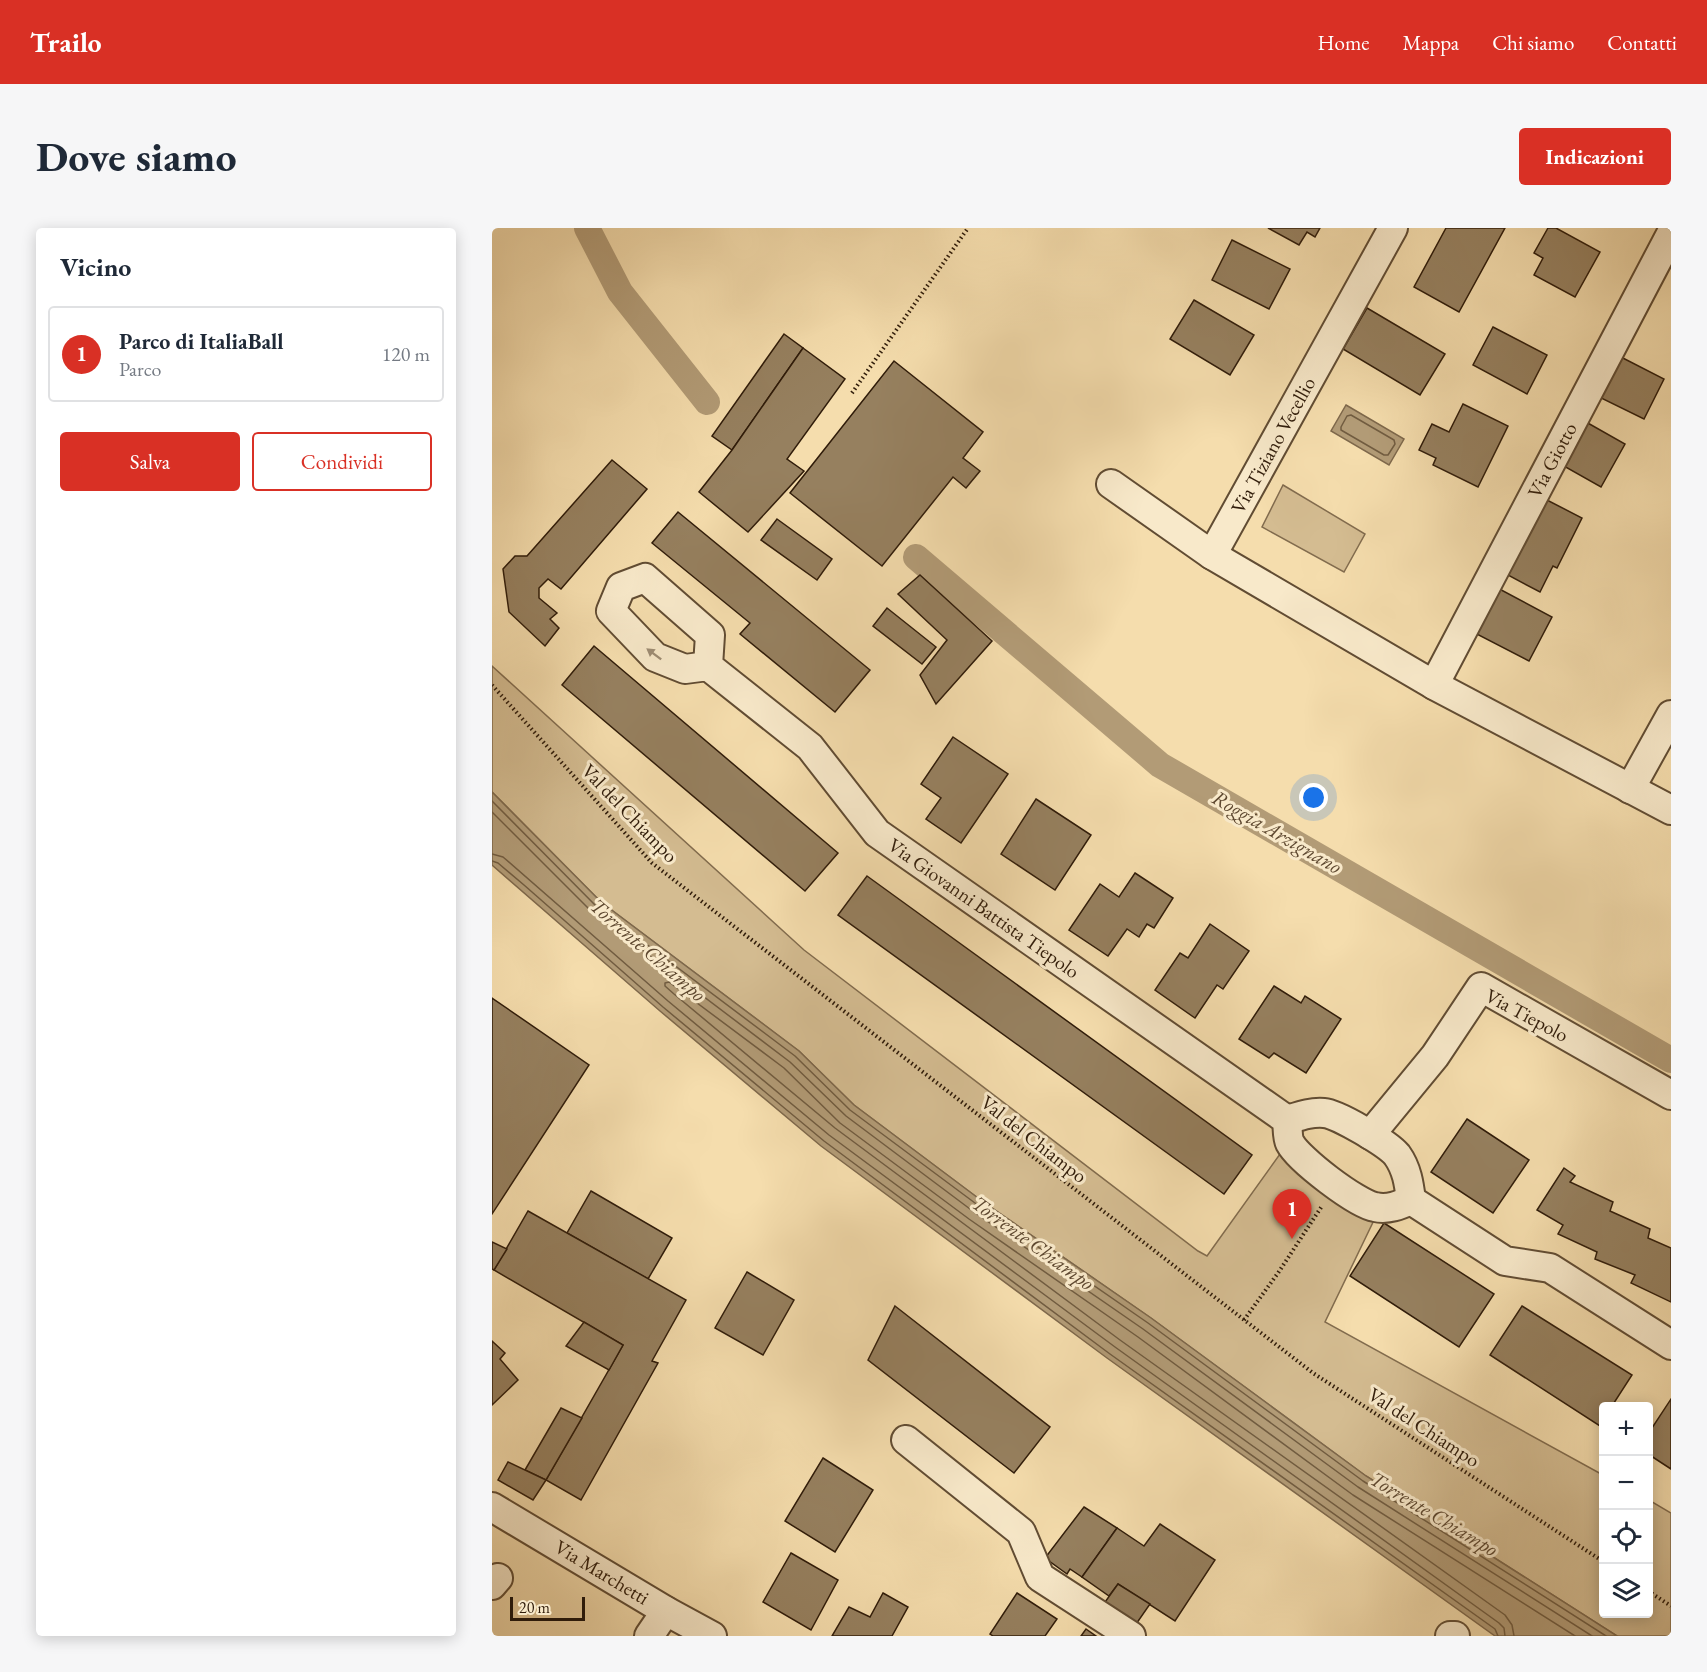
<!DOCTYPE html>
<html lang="it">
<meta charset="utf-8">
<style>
:root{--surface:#fff;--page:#f6f6f7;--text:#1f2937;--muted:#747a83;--line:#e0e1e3;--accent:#d93025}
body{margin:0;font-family:"EB Garamond",serif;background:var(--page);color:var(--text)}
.controls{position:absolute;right:18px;bottom:18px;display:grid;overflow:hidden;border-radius:6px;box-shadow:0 3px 15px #0003}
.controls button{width:54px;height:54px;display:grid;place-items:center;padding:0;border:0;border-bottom:2px solid var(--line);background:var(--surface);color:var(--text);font:30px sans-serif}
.scale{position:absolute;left:18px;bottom:15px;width:75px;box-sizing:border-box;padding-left:6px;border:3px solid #301c0a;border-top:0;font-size:16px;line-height:21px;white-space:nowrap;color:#301c0a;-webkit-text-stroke:4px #f8e9ca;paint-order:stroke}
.you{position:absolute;left:822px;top:570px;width:21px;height:21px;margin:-15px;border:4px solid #fff;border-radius:50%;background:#1a73e8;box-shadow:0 0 0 9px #1a73e833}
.badge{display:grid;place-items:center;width:39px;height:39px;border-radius:50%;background:var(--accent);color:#fff;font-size:20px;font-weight:700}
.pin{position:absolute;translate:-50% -50px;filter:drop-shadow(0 2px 3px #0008)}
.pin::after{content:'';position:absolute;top:32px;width:21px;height:18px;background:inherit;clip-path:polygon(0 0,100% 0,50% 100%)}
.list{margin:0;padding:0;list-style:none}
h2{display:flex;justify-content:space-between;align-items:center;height:78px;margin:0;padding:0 24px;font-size:26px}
h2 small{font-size:20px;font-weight:400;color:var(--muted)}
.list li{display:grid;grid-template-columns:39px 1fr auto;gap:18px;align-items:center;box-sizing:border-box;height:96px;margin:0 12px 12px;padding:0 12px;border:2px solid var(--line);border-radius:6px}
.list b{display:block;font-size:22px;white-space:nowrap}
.list p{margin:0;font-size:20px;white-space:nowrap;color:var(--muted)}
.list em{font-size:20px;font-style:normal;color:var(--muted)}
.actions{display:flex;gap:12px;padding:18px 24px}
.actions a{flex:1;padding:14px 0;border:2px solid var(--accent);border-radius:6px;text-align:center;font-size:21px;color:var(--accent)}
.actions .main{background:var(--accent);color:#fff}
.icon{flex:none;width:33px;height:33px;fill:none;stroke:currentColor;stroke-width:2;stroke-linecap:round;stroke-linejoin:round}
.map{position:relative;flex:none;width:1179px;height:1408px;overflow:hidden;border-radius:6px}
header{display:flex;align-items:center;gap:36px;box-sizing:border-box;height:84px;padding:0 30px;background:var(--accent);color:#fff}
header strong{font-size:28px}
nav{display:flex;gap:33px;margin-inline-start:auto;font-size:21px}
.intro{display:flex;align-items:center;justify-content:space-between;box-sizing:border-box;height:144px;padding:0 36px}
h1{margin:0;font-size:42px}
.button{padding:15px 27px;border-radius:6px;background:var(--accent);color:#fff;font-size:21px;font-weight:700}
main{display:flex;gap:36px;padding:0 36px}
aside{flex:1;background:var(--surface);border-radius:6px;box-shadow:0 3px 15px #0003}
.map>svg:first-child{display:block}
.green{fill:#d4bc91;stroke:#826c4e;stroke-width:1.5}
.water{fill:#b29b76;stroke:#7e684b;stroke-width:1.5}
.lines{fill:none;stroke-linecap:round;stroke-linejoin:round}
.shore{stroke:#715c40;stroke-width:1.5}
.canal{stroke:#b29b76;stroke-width:26}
.building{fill:#96805f;stroke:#301c0a;stroke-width:1.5}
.minor-casing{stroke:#614c33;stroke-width:32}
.path{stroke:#301c0a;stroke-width:4;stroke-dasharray:1.5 3;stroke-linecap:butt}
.minor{stroke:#f8e9ca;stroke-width:28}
.oneway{fill:#9e8d74}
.labels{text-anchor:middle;stroke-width:6;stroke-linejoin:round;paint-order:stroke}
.street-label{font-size:20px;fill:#301c0a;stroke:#f8e9ca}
.water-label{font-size:21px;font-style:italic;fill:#5e4830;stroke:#f8e9ca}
</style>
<header>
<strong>Trailo</strong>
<nav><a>Home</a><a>Mappa</a><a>Chi siamo</a><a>Contatti</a></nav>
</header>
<div class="intro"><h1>Dove siamo</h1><a class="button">Indicazioni</a></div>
<main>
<aside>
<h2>Vicino<small></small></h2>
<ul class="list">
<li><span class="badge">1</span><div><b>Parco di ItaliaBall</b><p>Parco</p></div><em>120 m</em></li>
</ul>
<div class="actions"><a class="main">Salva</a><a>Condividi</a></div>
</aside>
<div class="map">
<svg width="1179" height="1408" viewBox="0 0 1179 1408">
<rect width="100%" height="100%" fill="#f5ddad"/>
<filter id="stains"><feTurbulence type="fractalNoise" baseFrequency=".00333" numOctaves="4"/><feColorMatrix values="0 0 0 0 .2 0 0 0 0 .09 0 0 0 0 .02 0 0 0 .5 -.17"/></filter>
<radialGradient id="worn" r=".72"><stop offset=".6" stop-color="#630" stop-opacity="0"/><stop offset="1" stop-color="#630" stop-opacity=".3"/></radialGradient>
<g class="green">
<polygon points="791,257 873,306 852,344 770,299"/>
<polygon points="0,438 312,722 706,1023 715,1028 788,926 874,985 884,988 833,1094 1111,1247 1112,1386 1156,1386 1157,1272 1179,1285 1179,1408 1125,1408 874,1248 659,1090 490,973 362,877 307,823 109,674 0,564"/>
</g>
<g class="water">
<polygon points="854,177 912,211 897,237 839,203"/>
<polygon points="0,564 109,674 307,823 362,877 490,973 659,1090 874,1248 1125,1408 1003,1408 615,1130 329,918 168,783 0,637"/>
</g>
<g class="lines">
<g class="shore">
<polygon points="859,187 902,212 903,216 896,227 892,227 849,202 849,199 855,188"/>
<polyline points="0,573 105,679 303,828 358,882 487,978 656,1095 871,1253 1114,1408"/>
<polyline points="0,584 100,684 298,834 354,888 482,984 651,1101 866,1259 1100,1408"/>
<polyline points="0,626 11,629 176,773 337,907 623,1119 1007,1395 1012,1400 1013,1408"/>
<polyline points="0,633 6,635 32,657 171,779 332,913 618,1126 1003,1401 1006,1408"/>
<polyline points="1022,1408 1020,1397 1013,1387 628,1112 343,900 182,766 173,758 173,755 177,754 292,840 348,895 477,991 646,1109 861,1267 1083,1408"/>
</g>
<g class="canal">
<polyline points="95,0 128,64 215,174"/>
<polyline points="424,329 668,537 1179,832"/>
</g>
</g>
<g class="building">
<polygon points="776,0 828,0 823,9 815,4 807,17"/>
<polygon points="954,0 1013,0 967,84 922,59"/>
<polygon points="1056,0 1064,0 1108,24 1083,69 1042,47 1051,30 1042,25"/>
<polygon points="740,12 798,41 777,81 720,52"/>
<polygon points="702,72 762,107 738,147 678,111"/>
<polygon points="875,80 953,126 928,167 851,121"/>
<polygon points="1001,99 1055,127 1035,166 981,137"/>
<polygon points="292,106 311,120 240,222 220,208"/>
<polygon points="311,120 353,151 295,231 312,243 256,304 207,264 240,222"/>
<polygon points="1125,127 1172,151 1152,191 1105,168"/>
<polygon points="402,133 491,204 471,230 488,243 474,260 461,249 390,338 298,265"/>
<polygon points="971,176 1016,198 986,259 941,237 944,230 927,222 940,196 957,204"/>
<polygon points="1094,194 1133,216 1109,259 1070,237"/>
<polygon points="120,232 155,261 69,361 56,351 47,360 47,370 65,385 58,391 67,400 53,418 17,384 11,341 23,328 35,328"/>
<polygon points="1051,270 1090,290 1065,340 1061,338 1048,364 1014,346"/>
<polygon points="186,284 378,442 343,484 248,406 258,395 160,315"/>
<polygon points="285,291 340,331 325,352 269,312"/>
<polygon points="428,347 500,413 444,476 428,447 455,412 406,366"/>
<polygon points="998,356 1060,389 1037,433 975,401"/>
<polygon points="395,380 444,419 430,436 381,398"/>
<polygon points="102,418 346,625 313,663 70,457"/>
<polygon points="461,509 516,546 469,615 434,591 449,570 429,556"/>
<polygon points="544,571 599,607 563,662 509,626"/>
<polygon points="643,645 681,670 662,700 655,696 647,709 635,701 616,728 577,702 608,656 627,669"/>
<polygon points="375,648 760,927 732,966 346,687"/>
<polygon points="718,696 757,723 731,761 725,757 703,790 663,762 688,725 696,730"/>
<polygon points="782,758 809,775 813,768 849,791 814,845 782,825 777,830 747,811"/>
<polygon points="0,770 97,837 0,986"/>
<polygon points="975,891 1037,932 1001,985 939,944"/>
<polygon points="1072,940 1083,948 1078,954 1121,974 1118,983 1158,1001 1156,1010 1179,1020 1179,1074 1139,1055 1143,1047 1103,1031 1105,1024 1066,1006 1071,997 1045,982"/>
<polygon points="99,963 180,1010 156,1051 75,1005"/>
<polygon points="36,983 194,1072 160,1133 166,1135 89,1272 54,1252 131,1117 2,1042"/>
<polygon points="892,995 1002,1066 967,1119 858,1048"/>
<polygon points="0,1014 15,1021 2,1042 0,1041"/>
<polygon points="255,1044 302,1072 271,1127 223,1100"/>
<polygon points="403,1078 558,1199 522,1245 376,1132"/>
<polygon points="1030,1078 1140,1147 1120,1178 1112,1178 1112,1193 1108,1198 998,1127"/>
<polygon points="92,1094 131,1117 117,1142 74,1118"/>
<polygon points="0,1113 13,1125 8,1131 26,1152 0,1177"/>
<polygon points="1179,1171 1179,1241 1156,1226 1156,1206"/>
<polygon points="69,1180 90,1190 54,1252 33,1242"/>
<polygon points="331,1230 381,1262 343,1324 293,1293"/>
<polygon points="16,1234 54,1252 41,1272 6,1252"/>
<polygon points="592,1279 625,1300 590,1349 578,1341 575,1346 553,1330"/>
<polygon points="668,1296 723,1332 683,1393 626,1356 617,1368 590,1349 625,1300 652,1318"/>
<polygon points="299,1325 346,1352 319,1402 271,1374"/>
<polygon points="626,1356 658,1376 640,1402 608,1381"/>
<polygon points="391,1365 416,1379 400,1408 340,1408 357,1379 378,1389"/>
<polygon points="525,1365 565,1391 553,1408 501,1408 498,1406"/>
<polygon points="594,1401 604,1408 589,1408"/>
</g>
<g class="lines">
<defs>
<g id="minor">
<polyline points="619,256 720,327 901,0"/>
<polyline points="720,327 942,457 1179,6"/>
<path d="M216 438 218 407 153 350 129 359 119 383 163 429 193 441 216 438 318 519 385 605 795 892C796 899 795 909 798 915 807 932 865 976 883 979 896 982 908 977 919 972"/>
<polyline points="942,457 1179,582"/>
<polyline points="1138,561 1179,487"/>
<path d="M795 892C808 888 818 884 832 885 846 886 896 916 905 927 915 941 917 956 919 972L1013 1033 1058 1040 1179 1117"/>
<polyline points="878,907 943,828 989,759 1179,867"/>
<polyline points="414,1212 529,1304 548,1349 639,1408"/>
<polyline points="0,1279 174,1383 220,1408"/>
<polyline points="0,1357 6,1350"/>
<polyline points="157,1408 174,1383"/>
<polyline points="958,1408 963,1408"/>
</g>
</defs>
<use href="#minor" class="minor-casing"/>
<g class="path">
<polyline points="360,165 476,0"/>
<polyline points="0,457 160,635 821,1145 1112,1334"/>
<polyline points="752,1092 786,1045 830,978"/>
<polyline points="1156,1363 1179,1378"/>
</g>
<use href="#minor" class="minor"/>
</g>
<defs><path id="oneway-solid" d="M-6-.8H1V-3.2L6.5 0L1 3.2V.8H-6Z" transform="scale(1.5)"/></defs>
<use class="oneway" href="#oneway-solid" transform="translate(162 426) rotate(-143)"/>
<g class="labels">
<g class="street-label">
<text transform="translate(781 217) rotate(-61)" y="7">Via Tiziano Vecellio</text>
<text transform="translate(1060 232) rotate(-62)" y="7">Via Giotto</text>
<text transform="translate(138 585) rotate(46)" y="7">Val del Chiampo</text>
<text transform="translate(492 680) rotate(35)" y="7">Via Giovanni Battista Tiepolo</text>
<text transform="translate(1035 787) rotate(28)" y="7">Via Tiepolo</text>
<text transform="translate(542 911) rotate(38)" y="7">Val del Chiampo</text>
<text transform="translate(932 1199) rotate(33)" y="7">Val del Chiampo</text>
<text transform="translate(110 1344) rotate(31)" y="7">Via Marchetti</text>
</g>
<g class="water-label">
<text transform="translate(785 604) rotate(30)" y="7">Roggia Arzignano</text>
<text transform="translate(156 722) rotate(41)" y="7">Torrente Chiampo</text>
<text transform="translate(541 1015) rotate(36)" y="7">Torrente Chiampo</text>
<text transform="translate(942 1286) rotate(31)" y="7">Torrente Chiampo</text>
</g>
</g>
<rect width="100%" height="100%" filter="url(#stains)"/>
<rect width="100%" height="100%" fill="url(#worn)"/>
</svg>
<div class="controls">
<button>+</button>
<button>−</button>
<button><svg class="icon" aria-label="locate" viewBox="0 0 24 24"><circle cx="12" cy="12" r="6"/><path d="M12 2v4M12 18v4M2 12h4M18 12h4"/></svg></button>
<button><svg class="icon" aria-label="layers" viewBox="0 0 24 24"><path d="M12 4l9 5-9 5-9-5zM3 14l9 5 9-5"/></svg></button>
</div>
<div class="scale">20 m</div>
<div class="you"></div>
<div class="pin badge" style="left:800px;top:1011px">1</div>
</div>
</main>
